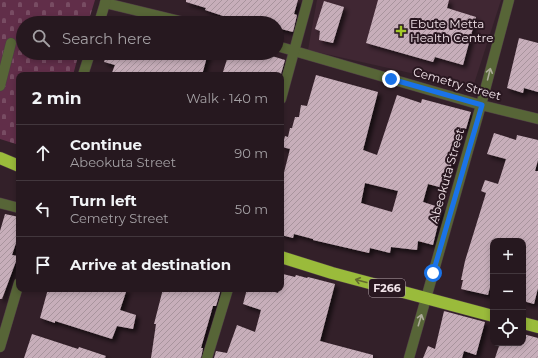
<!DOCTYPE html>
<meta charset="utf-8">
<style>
:root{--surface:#26181f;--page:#32252c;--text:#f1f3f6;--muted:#a4a0a4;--line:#42373d}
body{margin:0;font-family:Montserrat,sans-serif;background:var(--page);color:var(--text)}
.controls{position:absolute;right:12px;bottom:12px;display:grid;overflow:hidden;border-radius:8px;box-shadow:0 2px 6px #0003}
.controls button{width:36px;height:36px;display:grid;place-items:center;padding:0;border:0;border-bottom:1px solid var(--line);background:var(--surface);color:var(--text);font:20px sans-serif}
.stop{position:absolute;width:12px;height:12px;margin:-9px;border:3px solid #1a73e8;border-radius:50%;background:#fff}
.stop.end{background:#1a73e8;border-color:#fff;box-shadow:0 1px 4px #0008}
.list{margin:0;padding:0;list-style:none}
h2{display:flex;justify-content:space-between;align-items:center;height:52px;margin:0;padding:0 16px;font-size:17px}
h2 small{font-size:13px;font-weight:400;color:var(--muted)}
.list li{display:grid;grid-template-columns:26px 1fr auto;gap:12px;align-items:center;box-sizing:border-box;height:56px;padding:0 16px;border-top:1px solid var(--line)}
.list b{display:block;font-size:15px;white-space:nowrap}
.list p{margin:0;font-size:13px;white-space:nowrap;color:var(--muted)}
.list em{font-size:13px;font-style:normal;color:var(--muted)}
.icon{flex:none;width:22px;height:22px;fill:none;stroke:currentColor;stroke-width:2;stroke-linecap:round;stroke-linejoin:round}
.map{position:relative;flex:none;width:538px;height:358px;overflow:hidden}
.search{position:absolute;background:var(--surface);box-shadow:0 2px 6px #0003;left:16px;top:16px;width:268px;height:44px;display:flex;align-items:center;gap:10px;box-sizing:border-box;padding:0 14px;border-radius:22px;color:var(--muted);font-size:15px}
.panel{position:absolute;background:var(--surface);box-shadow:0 2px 6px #0003;left:16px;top:72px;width:268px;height:220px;border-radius:8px}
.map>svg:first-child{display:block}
.built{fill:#402733}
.cemetery{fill:url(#cemetery-stones)}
.building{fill:url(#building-hatch);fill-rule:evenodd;filter:url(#shadow)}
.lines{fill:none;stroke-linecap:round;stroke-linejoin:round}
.minor-casing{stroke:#4e3b44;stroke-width:11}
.highway-casing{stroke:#4e3b44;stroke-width:13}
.minor{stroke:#576537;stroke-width:10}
.highway{stroke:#9abb3b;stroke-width:12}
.oneway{stroke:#acab99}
.oneway2{stroke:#62692e}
.route{stroke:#1a73e8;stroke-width:5}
.poi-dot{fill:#a3c927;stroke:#291720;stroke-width:1.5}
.labels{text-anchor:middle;stroke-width:4;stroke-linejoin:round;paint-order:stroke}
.shield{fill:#291720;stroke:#b6a6ad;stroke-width:1}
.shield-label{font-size:11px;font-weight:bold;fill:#f2e4ea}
.poi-label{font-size:12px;fill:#f2e4ea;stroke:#291720;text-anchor:start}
.street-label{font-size:12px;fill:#f2e4ea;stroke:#291720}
</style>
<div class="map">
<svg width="538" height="358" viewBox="0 0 538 358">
<defs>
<pattern id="cemetery-stones" width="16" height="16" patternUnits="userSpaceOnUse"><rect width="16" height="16" fill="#612e49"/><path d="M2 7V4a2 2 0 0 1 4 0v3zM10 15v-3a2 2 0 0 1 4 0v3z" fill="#784c63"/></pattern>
<pattern id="building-hatch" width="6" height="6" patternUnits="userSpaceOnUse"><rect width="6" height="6" fill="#c7aeba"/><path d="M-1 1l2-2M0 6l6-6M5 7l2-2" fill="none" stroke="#a8949d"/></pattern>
<filter id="shadow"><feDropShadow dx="3.5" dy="3.5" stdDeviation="2" flood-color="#0009"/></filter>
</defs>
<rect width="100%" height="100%" fill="#332029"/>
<polygon class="built" points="317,0 501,0 473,87 308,50"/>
<polygon class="cemetery" points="0,0 95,0 88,23 23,23 23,53 79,53 73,75 19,75 19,145 0,139"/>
<g class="building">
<polygon points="186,0 298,0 294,14 297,15 293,32 277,28 277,23 251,23 232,17 232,19 205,10 206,8 186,2"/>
<polygon points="378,0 449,0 447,8 476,17 463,65 435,57 433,62 366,43"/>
<polygon points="324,1 344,7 333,43 319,40 320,31 315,29"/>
<polygon points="519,38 538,43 538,92 524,88 523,93 507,88"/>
<polygon points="107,53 149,53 163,58 165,53 208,53 202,75 196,75 184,72 183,75 111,75 115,65 104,62"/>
<polygon points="229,53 262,53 285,60 281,74 276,73 275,75 222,75"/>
<path d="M316 75 378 92 363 150 377 155 397 95 421 103 422 99 471 112 466 129 461 128 451 166 443 188 428 184 423 202 442 208 433 245 418 241 417 250 391 247 390 253 370 248 369 253 313 240V239L294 234 293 238 281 235V184L290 149 282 147 285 136 288 137 290 128H292L295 117H299L301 105 307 106ZM365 183 398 191 392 212 361 203Z"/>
<polygon points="494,133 516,140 517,135 538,140 538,160 535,171 538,171 538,288 534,304 523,301 523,241 493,241 493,275 488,295 461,289 463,280 461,280 465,261 486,193 481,191 485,180 498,184 506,159 487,154"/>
<polygon points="5,214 19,217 19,234 12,255 18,256 2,299 0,299 0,231"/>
<polygon points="283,274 295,277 296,275 307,278 308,277 335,284 320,341 373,355 373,358 214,358 216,351 227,353 237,325 255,332 261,310 243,304 247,289 266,289 278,293 279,289 281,289"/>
<polygon points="48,289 127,289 120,310 136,315 133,329 117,326 112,339 55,321 55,323 40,318"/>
<polygon points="163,289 221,289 216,306 213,306 201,348 203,348 201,358 151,358 156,324 154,324"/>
<polygon points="444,311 485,322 476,355 464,351 462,358 423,358 428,346 435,349"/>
<polygon points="32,334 78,349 79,347 106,356 105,358 24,358"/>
<polygon points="523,334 538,338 538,358 495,358 500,343 523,343"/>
</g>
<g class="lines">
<defs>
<g id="minor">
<polyline points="105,3 188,23"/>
<polyline points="99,23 106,0"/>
<polyline points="277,46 481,105 538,119"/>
<polyline points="83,75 90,53"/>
<polyline points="0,86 11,43"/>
<polyline points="281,99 308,0"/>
<polyline points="0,203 19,208"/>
<polyline points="0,347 19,283"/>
<polyline points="207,358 228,289"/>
<polyline points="409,358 481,105 509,0"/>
</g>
<g id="highway">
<polyline points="0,158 19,166"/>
<polyline points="281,257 332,273 493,316"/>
<polyline points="523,323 538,327"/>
</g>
</defs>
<use href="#minor" class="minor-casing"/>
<use href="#highway" class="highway-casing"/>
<use href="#minor" class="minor"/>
<use href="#highway" class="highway"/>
</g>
<defs><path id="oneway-shaft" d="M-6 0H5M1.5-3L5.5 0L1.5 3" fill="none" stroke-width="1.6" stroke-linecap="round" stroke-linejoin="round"/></defs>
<g class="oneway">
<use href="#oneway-shaft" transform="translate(489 74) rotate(-76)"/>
<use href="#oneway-shaft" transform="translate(420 320) rotate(-73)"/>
</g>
<use class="oneway2" href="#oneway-shaft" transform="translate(361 281) rotate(-165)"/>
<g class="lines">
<polyline class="route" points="391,79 482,105 433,273"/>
</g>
<path class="poi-dot" d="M399 25h4v4h4v4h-4v4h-4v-4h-4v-4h4z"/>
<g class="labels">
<rect class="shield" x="369" y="279" width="36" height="18" rx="3"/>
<g class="shield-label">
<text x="387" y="292">F266</text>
</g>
<g class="poi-label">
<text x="410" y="28">Ebute Metta<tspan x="410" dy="14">Health Centre</tspan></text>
</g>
<g class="street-label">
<text transform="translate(457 84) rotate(16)" y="4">Cemetry Street</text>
<text transform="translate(447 176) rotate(-74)" y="4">Abeokuta Street</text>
</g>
</g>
</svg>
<div class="controls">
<button>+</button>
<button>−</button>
<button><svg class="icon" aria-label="locate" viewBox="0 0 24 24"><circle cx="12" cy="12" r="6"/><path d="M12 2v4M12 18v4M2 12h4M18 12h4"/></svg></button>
</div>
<div class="stop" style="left:433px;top:273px"></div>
<div class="stop end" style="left:391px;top:79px"></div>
<div class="search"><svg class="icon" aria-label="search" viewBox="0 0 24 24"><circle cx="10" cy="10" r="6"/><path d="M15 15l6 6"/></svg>Search here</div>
<section class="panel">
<h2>2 min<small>Walk · 140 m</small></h2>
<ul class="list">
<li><svg class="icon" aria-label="ahead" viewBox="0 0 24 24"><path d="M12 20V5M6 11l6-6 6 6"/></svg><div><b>Continue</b><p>Abeokuta Street</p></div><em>90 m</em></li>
<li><svg class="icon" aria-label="left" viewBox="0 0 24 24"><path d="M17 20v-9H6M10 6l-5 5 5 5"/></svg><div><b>Turn left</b><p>Cemetry Street</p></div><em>50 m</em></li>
<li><svg class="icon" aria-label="arrive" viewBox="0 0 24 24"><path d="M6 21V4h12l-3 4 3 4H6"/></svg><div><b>Arrive at destination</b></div></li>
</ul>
</section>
</div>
